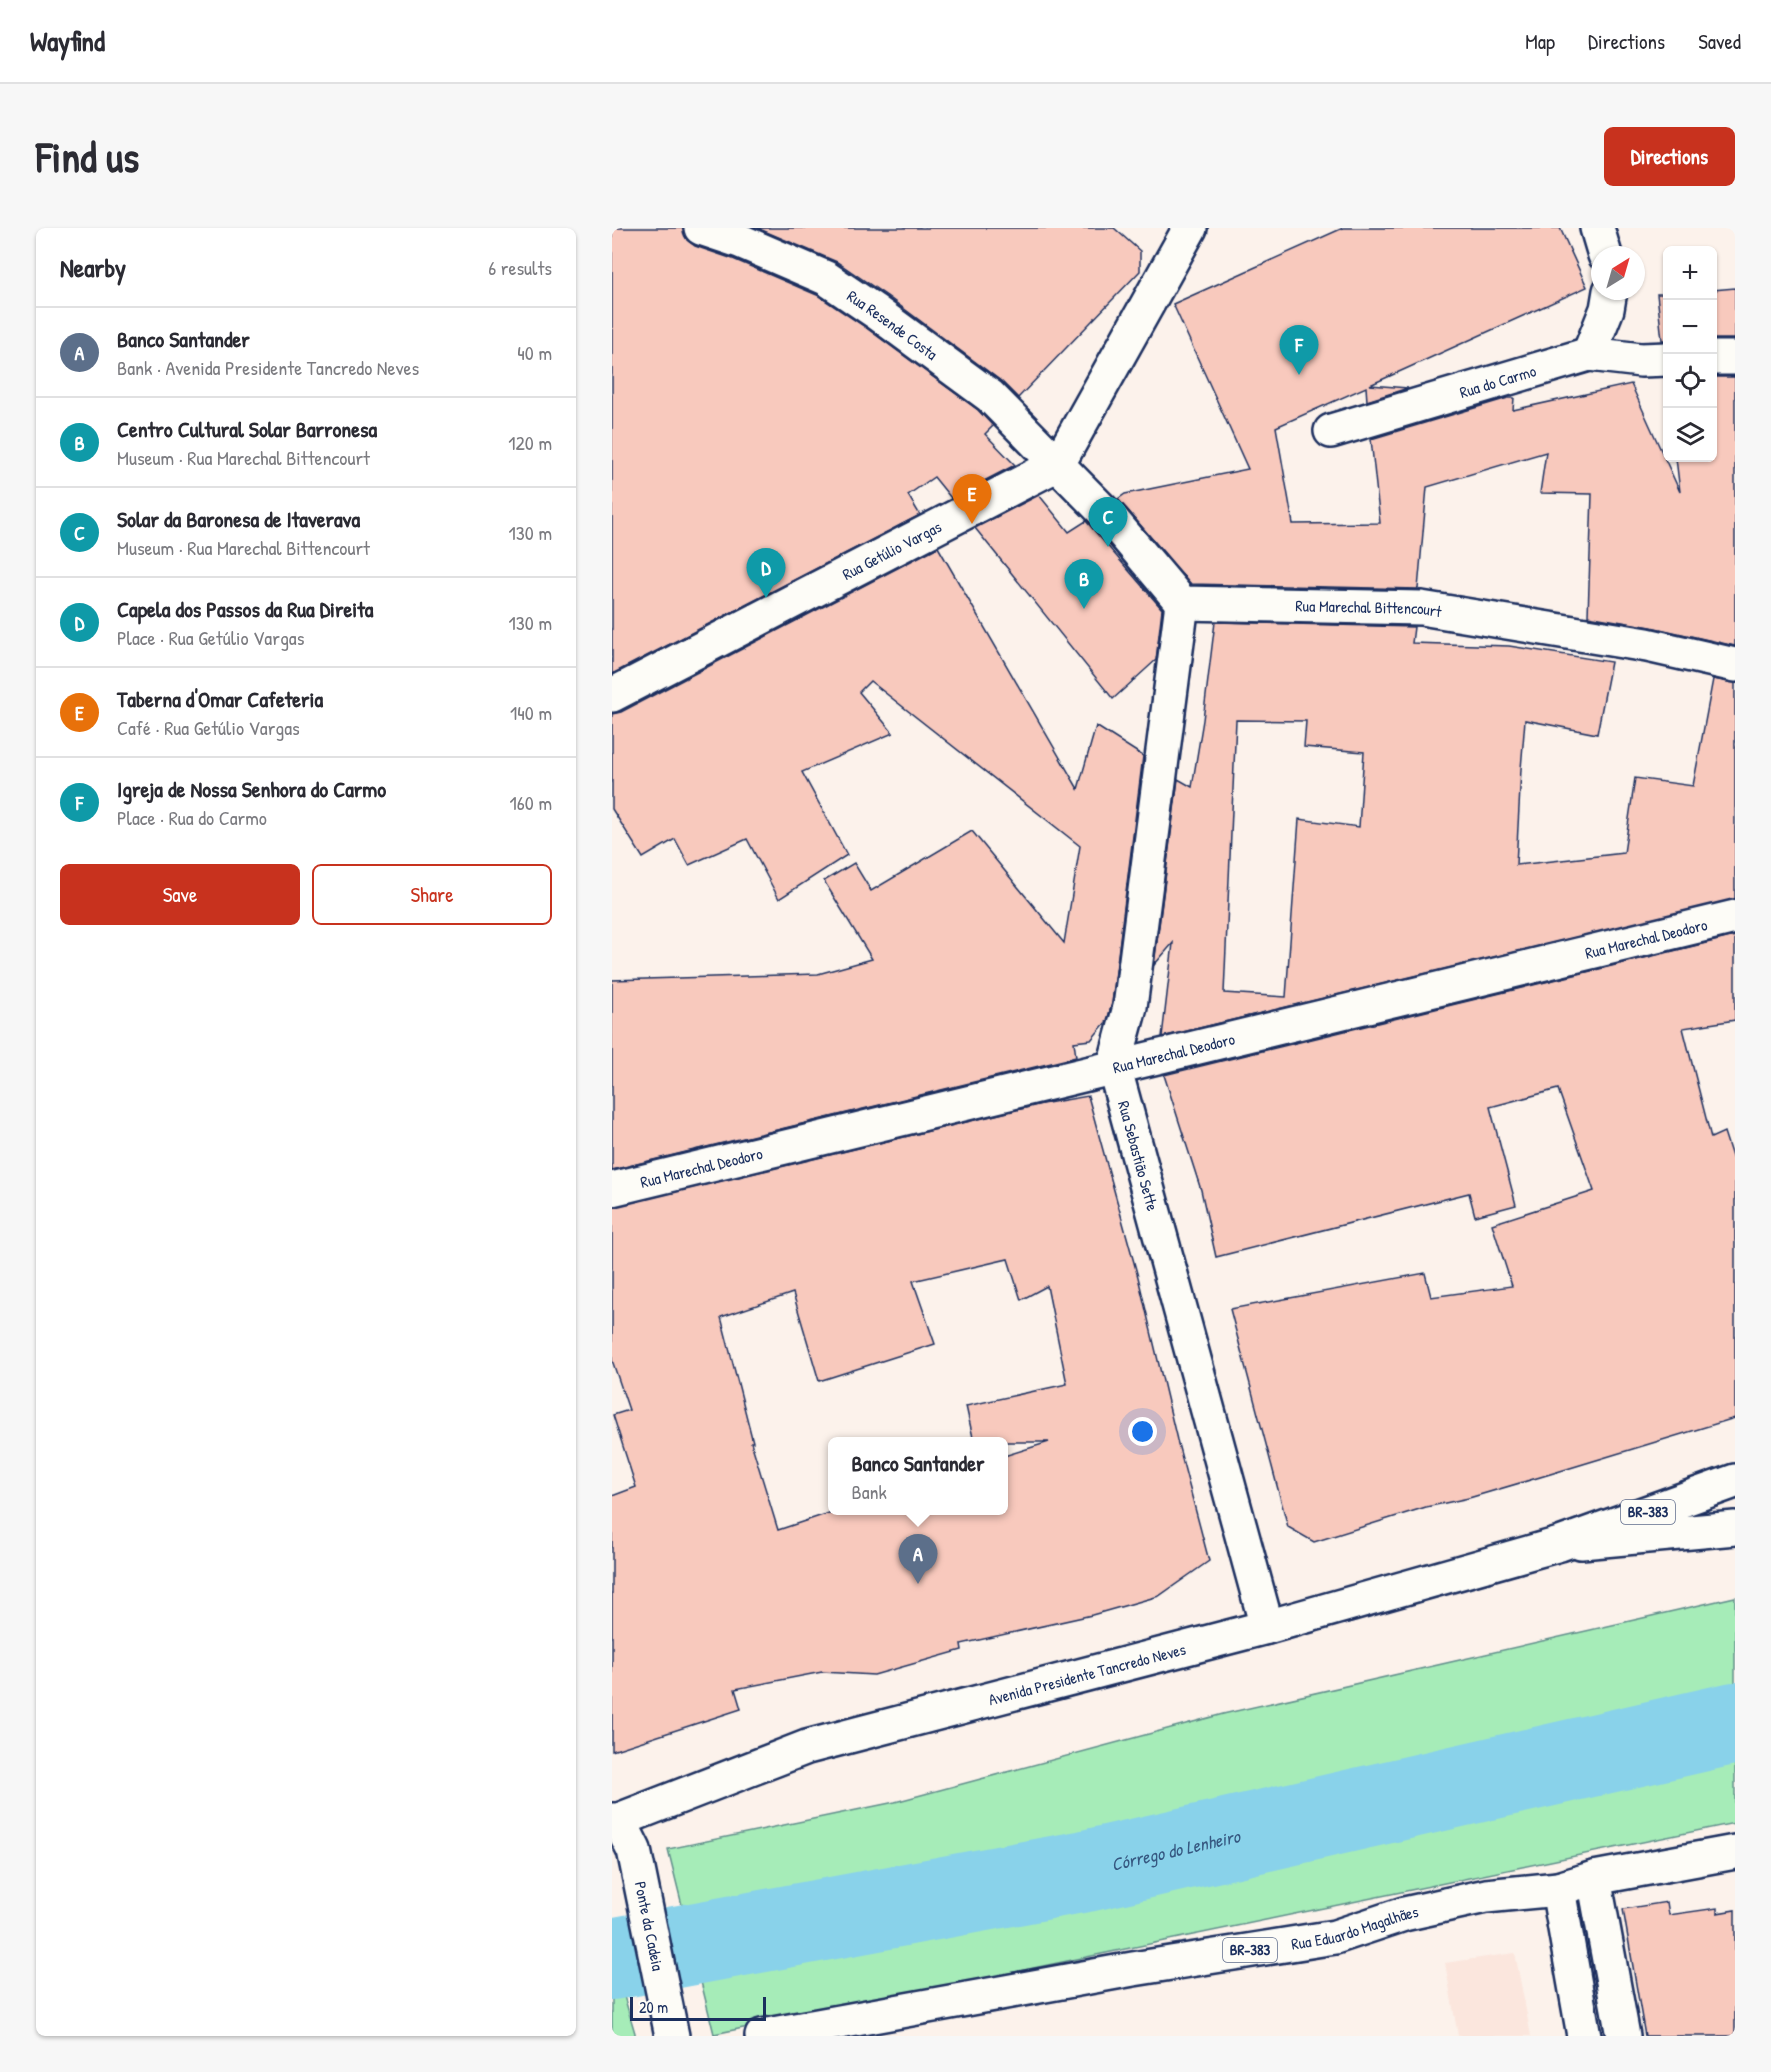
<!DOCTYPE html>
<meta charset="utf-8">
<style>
:root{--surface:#fff;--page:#f7f7f7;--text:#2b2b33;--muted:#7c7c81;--line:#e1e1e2;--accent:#c8321e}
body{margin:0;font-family:"Patrick Hand",sans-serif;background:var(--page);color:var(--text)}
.controls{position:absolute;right:18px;top:18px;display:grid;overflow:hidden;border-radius:9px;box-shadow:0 2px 4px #0004}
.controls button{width:54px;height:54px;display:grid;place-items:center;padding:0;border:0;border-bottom:2px solid var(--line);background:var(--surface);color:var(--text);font:30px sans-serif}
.compass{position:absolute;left:979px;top:18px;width:54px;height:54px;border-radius:50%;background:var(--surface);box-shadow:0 2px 4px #0004;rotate:37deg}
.scale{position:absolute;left:18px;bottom:15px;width:136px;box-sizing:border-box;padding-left:6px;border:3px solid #1b2f5e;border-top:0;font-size:16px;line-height:21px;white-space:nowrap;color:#1b2f5e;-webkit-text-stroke:4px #fdfcf7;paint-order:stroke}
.you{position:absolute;left:531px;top:1204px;width:21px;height:21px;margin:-15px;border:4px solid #fff;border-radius:50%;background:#1a73e8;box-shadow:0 0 0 9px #1a73e833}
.badge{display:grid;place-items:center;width:39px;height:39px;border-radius:50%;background:var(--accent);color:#fff;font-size:20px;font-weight:700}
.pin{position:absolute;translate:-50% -50px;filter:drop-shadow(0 2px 3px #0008)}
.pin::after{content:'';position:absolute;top:32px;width:21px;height:18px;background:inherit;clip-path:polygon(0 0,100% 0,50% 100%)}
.popup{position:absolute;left:216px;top:1209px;width:180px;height:78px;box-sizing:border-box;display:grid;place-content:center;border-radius:9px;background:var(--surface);filter:drop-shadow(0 2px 4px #0005);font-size:20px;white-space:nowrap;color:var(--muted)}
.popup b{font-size:22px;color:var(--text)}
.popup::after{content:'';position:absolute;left:50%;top:100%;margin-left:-12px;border:12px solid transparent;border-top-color:var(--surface)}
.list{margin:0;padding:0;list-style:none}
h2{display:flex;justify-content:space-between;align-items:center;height:78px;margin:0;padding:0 24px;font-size:26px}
h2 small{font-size:20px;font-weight:400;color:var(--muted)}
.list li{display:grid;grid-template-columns:39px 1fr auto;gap:18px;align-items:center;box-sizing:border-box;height:90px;padding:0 24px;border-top:2px solid var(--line)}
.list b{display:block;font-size:22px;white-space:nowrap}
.list p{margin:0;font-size:20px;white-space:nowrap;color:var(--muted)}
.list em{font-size:20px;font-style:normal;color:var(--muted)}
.actions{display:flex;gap:12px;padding:18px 24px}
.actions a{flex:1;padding:14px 0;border:2px solid var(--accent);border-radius:9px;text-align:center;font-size:21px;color:var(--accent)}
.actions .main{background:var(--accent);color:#fff}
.icon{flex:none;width:33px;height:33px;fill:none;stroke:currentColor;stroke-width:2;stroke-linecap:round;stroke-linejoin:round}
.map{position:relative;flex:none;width:1123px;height:1808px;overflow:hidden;border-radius:9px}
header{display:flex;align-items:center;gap:36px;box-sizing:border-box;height:84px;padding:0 30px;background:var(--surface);border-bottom:2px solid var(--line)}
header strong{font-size:28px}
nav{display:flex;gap:33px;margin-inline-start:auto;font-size:21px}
.intro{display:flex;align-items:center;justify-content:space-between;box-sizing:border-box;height:144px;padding:0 36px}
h1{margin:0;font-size:42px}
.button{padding:15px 27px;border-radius:9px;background:var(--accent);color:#fff;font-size:21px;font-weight:700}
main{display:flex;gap:36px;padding:0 36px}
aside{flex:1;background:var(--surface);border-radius:9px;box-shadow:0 2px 4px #0004}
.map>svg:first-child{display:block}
.built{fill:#fbe6dd}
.green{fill:#a6ecb8;stroke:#608e8b;stroke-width:1.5}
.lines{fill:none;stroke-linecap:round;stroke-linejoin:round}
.river{stroke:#89d2ea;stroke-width:82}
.building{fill:#f8c9bd;stroke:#1b2f5e;stroke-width:1.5;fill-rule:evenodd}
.pedestrian-casing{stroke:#1b2f5e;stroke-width:38}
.minor-casing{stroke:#1b2f5e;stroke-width:38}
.tertiary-casing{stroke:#1b2f5e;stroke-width:38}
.trunk-casing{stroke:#1b2f5e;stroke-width:38}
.pedestrian{stroke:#fdfcf7;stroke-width:33}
.minor{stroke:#fdfcf7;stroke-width:33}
.tertiary{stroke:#fdfcf7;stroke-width:33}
.trunk{stroke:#fdfcf7;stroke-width:33}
.labels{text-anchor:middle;stroke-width:5;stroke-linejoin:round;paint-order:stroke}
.shield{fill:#fdfcf7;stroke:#5f6c8c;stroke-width:1.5}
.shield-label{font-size:15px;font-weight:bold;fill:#1b2f5e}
.street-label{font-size:16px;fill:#1b2f5e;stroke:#fdfcf7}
.water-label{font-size:18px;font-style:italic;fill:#365881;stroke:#fdfcf7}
</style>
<header>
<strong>Wayfind</strong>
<nav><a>Map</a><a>Directions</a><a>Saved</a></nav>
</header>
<div class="intro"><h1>Find us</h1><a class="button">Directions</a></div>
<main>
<aside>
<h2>Nearby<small>6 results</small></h2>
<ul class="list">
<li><span class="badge" style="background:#5c6f8a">A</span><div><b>Banco Santander</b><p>Bank · Avenida Presidente Tancredo Neves</p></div><em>40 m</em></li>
<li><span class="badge" style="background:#0f9aa8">B</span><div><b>Centro Cultural Solar Barronesa</b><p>Museum · Rua Marechal Bittencourt</p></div><em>120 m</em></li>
<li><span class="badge" style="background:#0f9aa8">C</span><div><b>Solar da Baronesa de Itaverava</b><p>Museum · Rua Marechal Bittencourt</p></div><em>130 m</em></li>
<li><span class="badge" style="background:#0f9aa8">D</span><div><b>Capela dos Passos da Rua Direita</b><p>Place · Rua Getúlio Vargas</p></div><em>130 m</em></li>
<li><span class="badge" style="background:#e8710a">E</span><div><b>Taberna d'Omar Cafeteria</b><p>Café · Rua Getúlio Vargas</p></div><em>140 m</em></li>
<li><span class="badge" style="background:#0f9aa8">F</span><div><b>Igreja de Nossa Senhora do Carmo</b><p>Place · Rua do Carmo</p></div><em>160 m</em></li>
</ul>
<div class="actions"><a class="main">Save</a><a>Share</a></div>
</aside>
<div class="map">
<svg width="1123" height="1808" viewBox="0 0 1123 1808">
<rect width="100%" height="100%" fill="#fcf2eb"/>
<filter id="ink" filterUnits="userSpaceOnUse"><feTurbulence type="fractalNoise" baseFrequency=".0167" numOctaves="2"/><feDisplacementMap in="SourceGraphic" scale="12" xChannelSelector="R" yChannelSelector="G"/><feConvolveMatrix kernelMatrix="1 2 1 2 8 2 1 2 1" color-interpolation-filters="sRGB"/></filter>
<g filter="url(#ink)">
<polygon class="built" points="903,1725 919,1808 846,1808 833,1735"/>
<g class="green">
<polygon points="1123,1369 1123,1595 102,1806 56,1621 283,1574 611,1486"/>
<polygon points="0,1728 23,1805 23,1808 0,1808"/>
</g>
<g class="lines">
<path class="river" id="s1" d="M0 1731 474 1643 1123 1495"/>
</g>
<g class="building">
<polygon points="0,0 71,0 75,12 83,18 121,31 205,67 253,99 366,182 381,198 373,206 403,237 339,270 322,249 296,267 308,287 0,446"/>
<polygon points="145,0 502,0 528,23 528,43 406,170 389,153 275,68 225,34"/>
<polygon points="731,0 948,0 975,59 758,157 796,160 755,173 754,159 664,199 681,296 768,295 759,211 896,170 902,170 901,182 1019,156 1068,264 1064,230 1101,230 1101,149 1123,149 1123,418 1039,399 976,388 980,266 928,265 934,224 815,259 806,361 579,356 506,271 513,266 636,241 561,76"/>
<polygon points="1123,60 1123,111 1101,111 1101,62"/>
<polygon points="1045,66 1056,66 1056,112 1050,112"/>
<polygon points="427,267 457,304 474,293 550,381 544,432 501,471 363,300"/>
<polygon points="326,319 466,561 484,498 531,528 500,775 495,793 479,812 462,814 464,829 0,942 0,752 206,746 260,731 212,653 242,635 259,663 360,603 452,715 468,618 258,453 247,464 281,505 190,544 235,627 167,671 135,611 77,637 63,611 31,630 0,581 0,486 9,484"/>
<path d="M603 394 802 399 800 415 897 418 999 434 985 506 913 492 909 541 904 637 1012 625 1023 550 1081 558 1101 451 1123 455V671L550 809 561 715 542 737 566 551 580 559 591 492ZM624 492 694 493 692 519 752 524 747 599 687 591 674 769 612 765Z"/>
<polygon points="1123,708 1123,792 1071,800 1099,910 1112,904 1123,938 1123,1190 935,1247 857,1270 814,1279 702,1314 676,1299 618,1081 813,1045 819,1069 900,1058 880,996 982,963 946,861 878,879 904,977 863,988 857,965 604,1029 589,962 552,847"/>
<path d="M476 868 526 1049 565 1212 597 1333 547 1368 480 1387 349 1416 350 1422 262 1447 210 1444 123 1461 129 1481 0 1523V1268L24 1259 1 1187 17 1182 0 1132V979L430 876ZM396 1031 409 1072 435 1058 455 1156 354 1178 362 1214H437L392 1228V1282H226L166 1302 139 1214H141L109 1089 181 1065 207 1153 323 1116 301 1053Z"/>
<polygon points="1055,1674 1057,1687 1105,1680 1105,1685 1123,1682 1123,1808 1033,1808 1011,1681"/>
</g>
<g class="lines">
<defs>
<g id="pedestrian">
<path id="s2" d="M502 838 655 1399"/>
</g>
<g id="minor">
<path id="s3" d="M89 0 128 13 214 50 264 84 378 168 501 293 570 375 809 380 1035 417 1123 437"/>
<polyline points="985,0 993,27"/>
<polyline points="977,126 995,81 998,63"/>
<polyline points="1100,130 1123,130"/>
<path id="s4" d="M719 203 977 126 1029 132 1056 131"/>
<polyline points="502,838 518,779 570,375"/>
<path id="s5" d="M0 961 1123 689"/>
<polyline points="969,1314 1123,1300"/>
</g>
<g id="tertiary">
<path id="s6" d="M0 467 446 236 578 0"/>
<path id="s7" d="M7 1592 22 1622 60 1808"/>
<polyline points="982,1650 1011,1808"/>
<polyline points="946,1661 972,1808"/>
</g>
<g id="trunk">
<path id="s8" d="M0 1592H7L195 1519 655 1399 948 1316 1123 1253"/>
<path id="s9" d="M150 1808 521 1741 723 1709 792 1686 874 1668 946 1661 982 1650 1123 1624"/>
</g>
</defs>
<use href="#pedestrian" class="pedestrian-casing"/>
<use href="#minor" class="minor-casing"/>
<use href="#tertiary" class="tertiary-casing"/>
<use href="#trunk" class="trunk-casing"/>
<use href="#pedestrian" class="pedestrian"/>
<use href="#minor" class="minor"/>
<use href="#tertiary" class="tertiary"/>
<use href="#trunk" class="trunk"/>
</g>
</g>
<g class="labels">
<g class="shield">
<rect x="1009" y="1272" width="54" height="24" rx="4.5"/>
<rect x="611" y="1710" width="54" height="24" rx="4.5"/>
</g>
<g class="shield-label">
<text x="1036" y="1289">BR-383</text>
<text x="638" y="1727">BR-383</text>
</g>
<g class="street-label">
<text dy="6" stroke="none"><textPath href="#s3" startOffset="216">Rua Resende Costa</textPath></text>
<text dy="6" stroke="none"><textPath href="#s4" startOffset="174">Rua do Carmo</textPath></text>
<text dy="6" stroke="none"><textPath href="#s6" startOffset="315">Rua Getúlio Vargas</textPath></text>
<text dy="6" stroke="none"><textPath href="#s3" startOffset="806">Rua Marechal Bittencourt</textPath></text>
<text dy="6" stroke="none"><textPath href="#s5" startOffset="1064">Rua Marechal Deodoro</textPath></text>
<text dy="6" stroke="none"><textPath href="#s5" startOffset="578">Rua Marechal Deodoro</textPath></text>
<text dy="6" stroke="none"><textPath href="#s2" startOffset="93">Rua Sebastião Sette</textPath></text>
<text dy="6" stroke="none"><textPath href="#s5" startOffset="92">Rua Marechal Deodoro</textPath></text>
<text dy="6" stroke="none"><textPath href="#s8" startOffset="498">Avenida Presidente Tancredo Neves</textPath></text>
<text dy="6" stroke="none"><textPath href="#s7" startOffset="111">Ponte da Cadeia</textPath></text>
<text dy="6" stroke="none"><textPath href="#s9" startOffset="603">Rua Eduardo Magalhães</textPath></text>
</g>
<g class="water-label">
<text dy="6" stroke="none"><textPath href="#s1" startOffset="574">Córrego do Lenheiro</textPath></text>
</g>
</g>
</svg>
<div class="controls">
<button>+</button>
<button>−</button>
<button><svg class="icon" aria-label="locate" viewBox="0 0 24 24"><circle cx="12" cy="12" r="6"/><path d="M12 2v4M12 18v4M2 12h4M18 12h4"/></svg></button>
<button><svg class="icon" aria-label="layers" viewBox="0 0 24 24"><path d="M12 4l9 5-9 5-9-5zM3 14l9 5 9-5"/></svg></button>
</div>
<svg class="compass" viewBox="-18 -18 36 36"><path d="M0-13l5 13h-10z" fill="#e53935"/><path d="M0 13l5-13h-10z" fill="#7c7c81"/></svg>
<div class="scale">20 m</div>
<div class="you"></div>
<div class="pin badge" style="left:306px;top:1356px;background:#5c6f8a">A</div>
<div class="popup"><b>Banco Santander</b>Bank</div>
<div class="pin badge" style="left:472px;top:381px;background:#0f9aa8">B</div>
<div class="pin badge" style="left:496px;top:319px;background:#0f9aa8">C</div>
<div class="pin badge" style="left:154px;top:370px;background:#0f9aa8">D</div>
<div class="pin badge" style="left:360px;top:296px;background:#e8710a">E</div>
<div class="pin badge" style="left:687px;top:147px;background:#0f9aa8">F</div>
</div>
</main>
